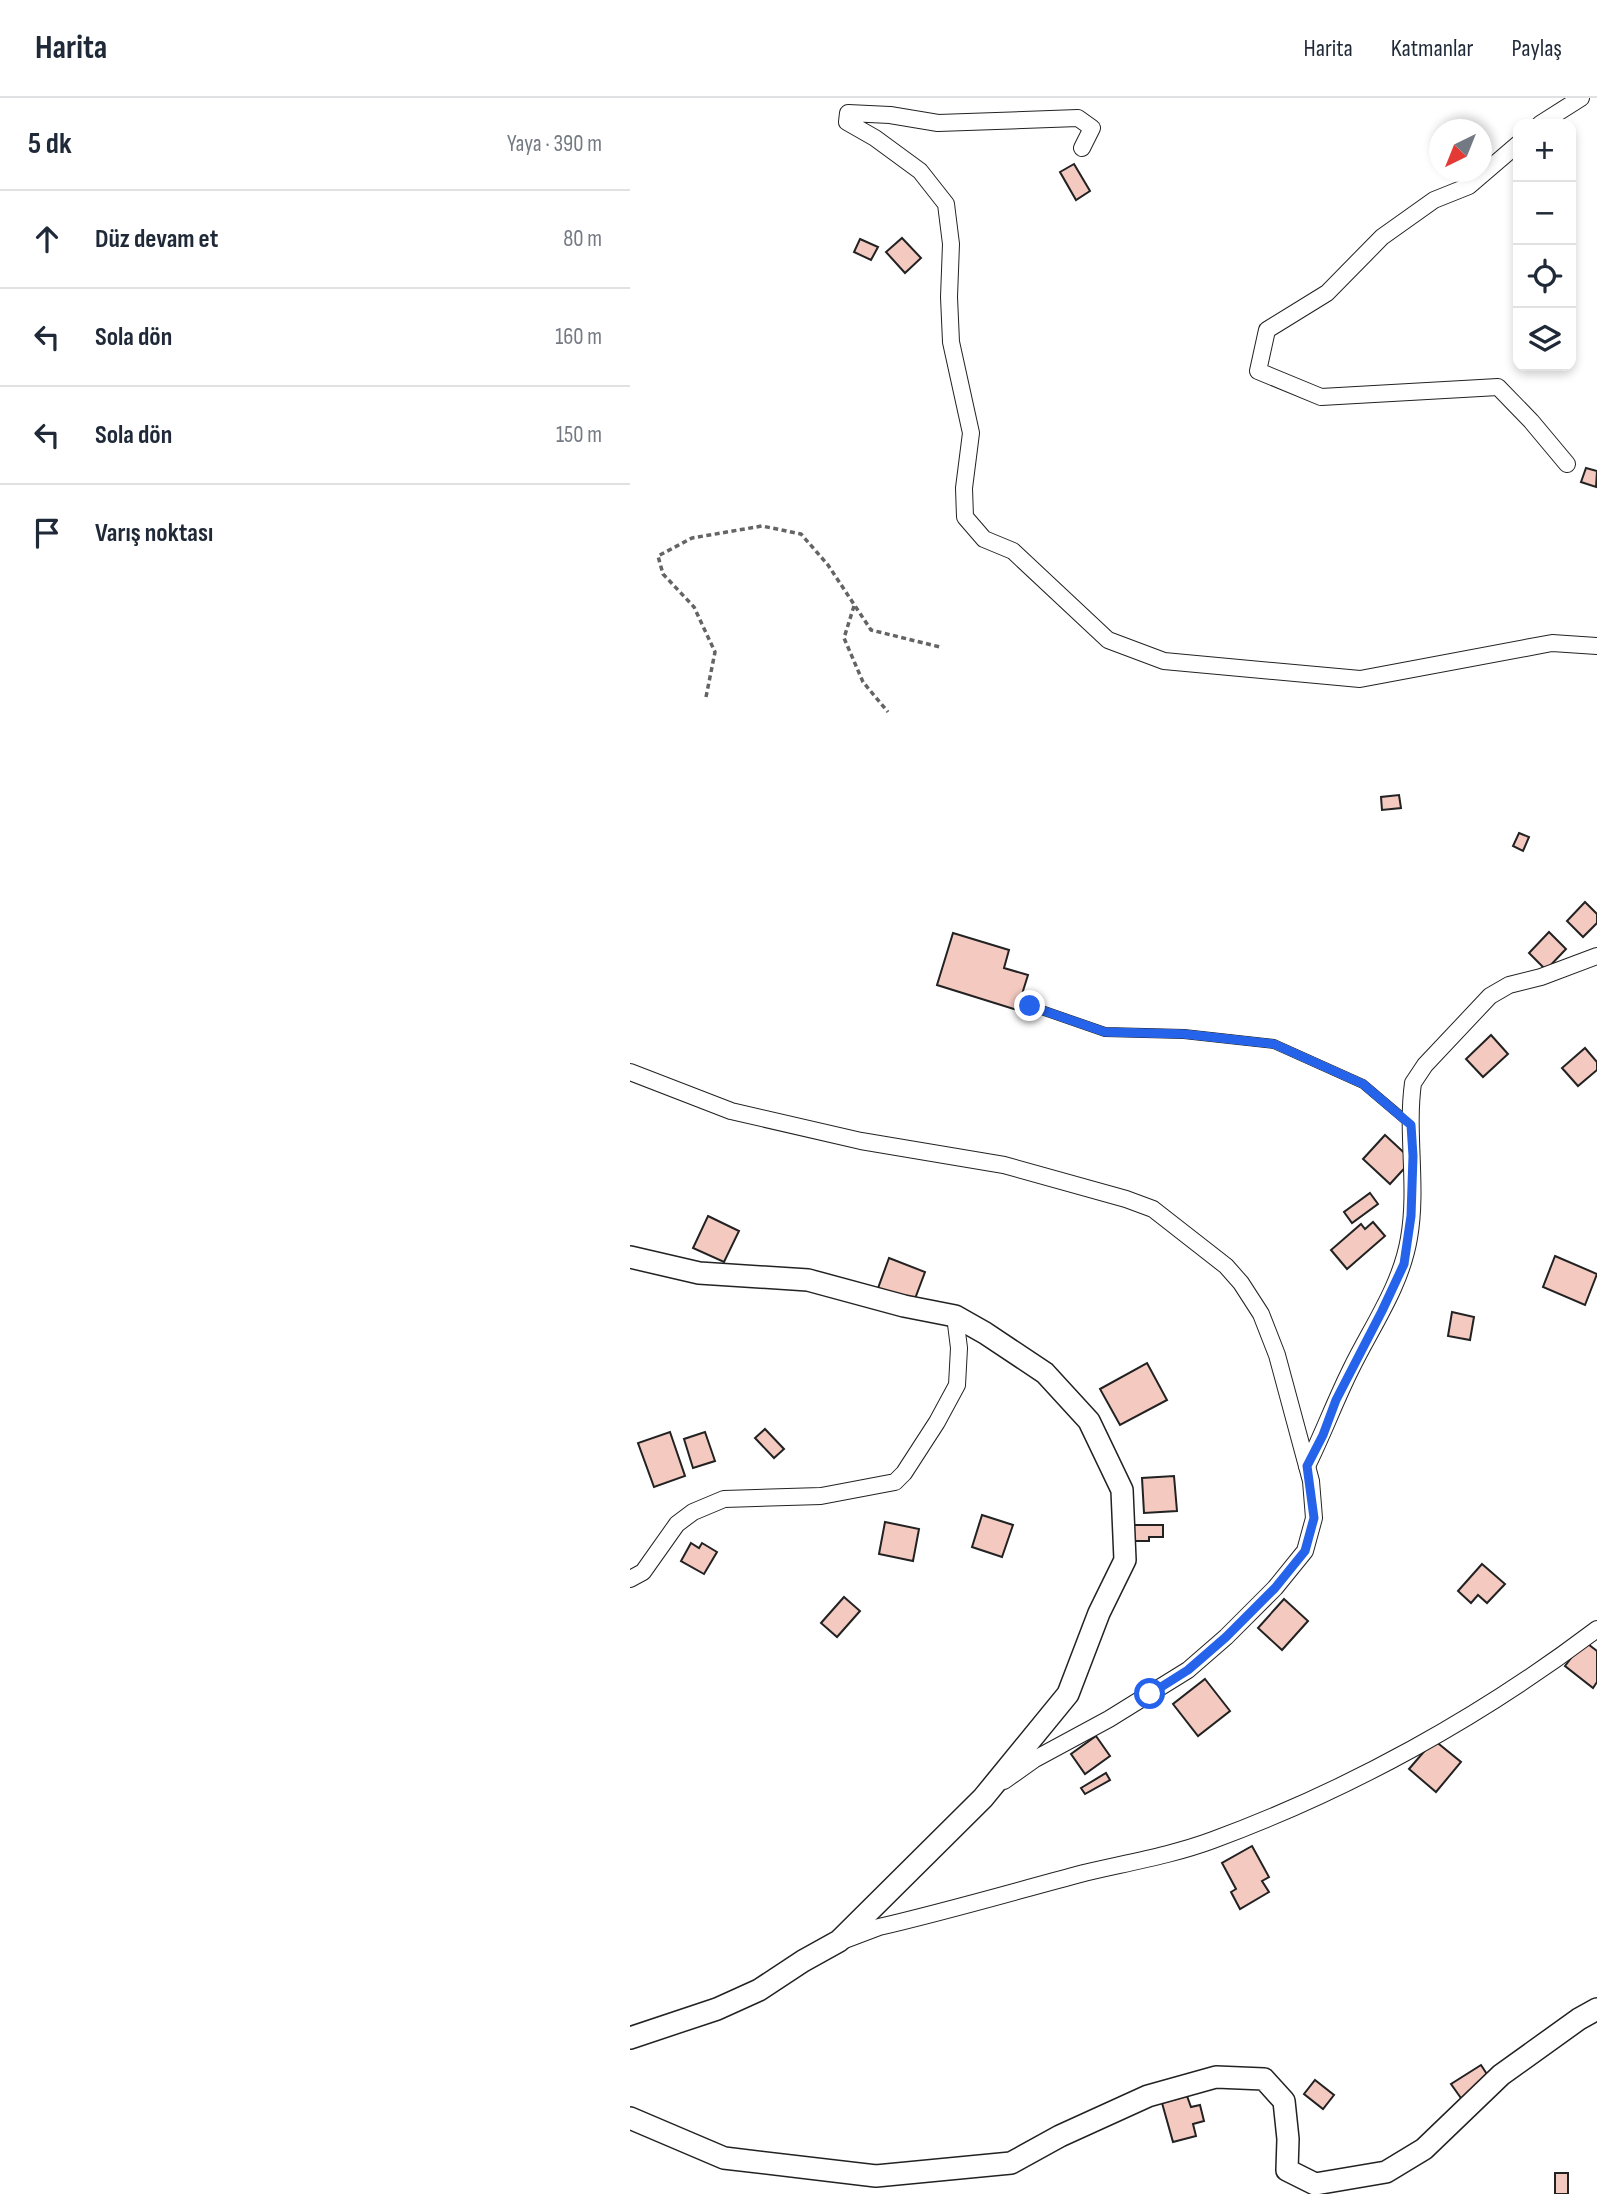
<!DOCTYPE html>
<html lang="tr">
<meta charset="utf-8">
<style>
:root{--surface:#fff;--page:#f6f6f7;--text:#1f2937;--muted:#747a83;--line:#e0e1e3}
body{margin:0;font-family:"Sofia Sans Condensed",sans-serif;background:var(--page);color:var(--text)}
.controls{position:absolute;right:21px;top:21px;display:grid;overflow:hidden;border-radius:14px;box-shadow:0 4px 10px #0003}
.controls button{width:63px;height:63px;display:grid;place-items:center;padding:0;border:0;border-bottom:2px solid var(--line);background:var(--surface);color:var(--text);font:35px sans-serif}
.compass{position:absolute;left:799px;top:21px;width:63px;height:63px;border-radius:50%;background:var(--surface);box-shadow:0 4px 10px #0003;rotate:223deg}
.stop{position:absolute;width:21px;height:21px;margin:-16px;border:5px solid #2563eb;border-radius:50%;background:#fff}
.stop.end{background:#2563eb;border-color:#fff;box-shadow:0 2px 7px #0008}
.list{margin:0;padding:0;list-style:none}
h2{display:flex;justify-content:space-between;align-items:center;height:91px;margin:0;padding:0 28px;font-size:30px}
h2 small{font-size:23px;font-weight:400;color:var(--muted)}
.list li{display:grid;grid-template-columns:46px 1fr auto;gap:21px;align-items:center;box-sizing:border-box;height:98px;padding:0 28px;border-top:2px solid var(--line)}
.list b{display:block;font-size:26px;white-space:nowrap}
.list em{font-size:23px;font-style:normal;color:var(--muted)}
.icon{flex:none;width:38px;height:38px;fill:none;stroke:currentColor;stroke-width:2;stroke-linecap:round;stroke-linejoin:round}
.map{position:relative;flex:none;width:967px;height:2096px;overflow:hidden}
header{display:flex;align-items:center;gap:42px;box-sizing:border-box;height:98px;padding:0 35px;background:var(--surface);border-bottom:2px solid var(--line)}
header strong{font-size:33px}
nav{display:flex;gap:38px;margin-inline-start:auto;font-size:24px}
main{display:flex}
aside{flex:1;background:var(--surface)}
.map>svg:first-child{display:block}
.building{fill:#f3c9c0;stroke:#222;stroke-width:2}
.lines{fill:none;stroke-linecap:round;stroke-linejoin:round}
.service-casing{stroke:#222;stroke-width:10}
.minor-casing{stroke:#222;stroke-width:18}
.tertiary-casing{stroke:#222;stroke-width:24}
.path{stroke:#646464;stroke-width:3.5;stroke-dasharray:5 3.5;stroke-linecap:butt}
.service{stroke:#fff;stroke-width:8}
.minor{stroke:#fff;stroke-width:16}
.tertiary{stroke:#fff;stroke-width:21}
.route{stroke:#2563eb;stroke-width:9}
</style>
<header>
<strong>Harita</strong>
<nav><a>Harita</a><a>Katmanlar</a><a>Paylaş</a></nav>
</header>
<main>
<aside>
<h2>5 dk<small>Yaya · 390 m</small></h2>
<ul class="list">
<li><svg class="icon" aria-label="ahead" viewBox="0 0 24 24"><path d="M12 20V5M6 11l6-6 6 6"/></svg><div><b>Düz devam et</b></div><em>80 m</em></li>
<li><svg class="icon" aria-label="left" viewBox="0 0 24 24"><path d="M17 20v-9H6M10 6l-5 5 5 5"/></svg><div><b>Sola dön</b></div><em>160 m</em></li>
<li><svg class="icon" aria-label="left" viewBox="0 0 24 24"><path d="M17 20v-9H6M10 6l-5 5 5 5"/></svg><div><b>Sola dön</b></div><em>150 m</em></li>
<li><svg class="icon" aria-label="arrive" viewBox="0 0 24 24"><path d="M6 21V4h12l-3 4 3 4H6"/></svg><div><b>Varış noktası</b></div></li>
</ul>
</aside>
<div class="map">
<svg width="967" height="2096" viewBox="0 0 967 2096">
<rect width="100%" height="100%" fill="#fff"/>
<g class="building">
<polygon points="444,66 460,93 446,102 430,74"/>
<polygon points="272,140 291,160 275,175 256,154"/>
<polygon points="230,141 248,149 241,162 224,154"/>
<polygon points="956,370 967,373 966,389 951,384"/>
<polygon points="769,697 771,710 752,712 751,699"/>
<polygon points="889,735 899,739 893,753 883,748"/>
<polygon points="955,804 967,816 967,825 953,839 937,823"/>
<polygon points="919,834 936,851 916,872 899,855"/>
<polygon points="323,835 379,852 374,870 398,877 387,912 307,887"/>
<polygon points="861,937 878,956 853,979 836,961"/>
<polygon points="955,950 967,964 967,972 948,988 932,970"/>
<polygon points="755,1037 782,1062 760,1086 733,1061"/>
<polygon points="740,1095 748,1106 722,1125 714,1114"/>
<polygon points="78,1118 109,1133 94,1164 63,1150"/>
<polygon points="743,1124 755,1138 717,1171 701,1152 731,1126 735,1131"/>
<polygon points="925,1158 967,1176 955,1207 913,1189"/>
<polygon points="259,1160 295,1174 283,1206 247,1193"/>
<polygon points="822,1214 844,1219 840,1242 818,1238"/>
<polygon points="517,1265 537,1302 490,1327 470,1291"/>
<polygon points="135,1331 154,1351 144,1360 125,1340"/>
<polygon points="40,1334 55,1378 24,1389 8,1345"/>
<polygon points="75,1334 85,1363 63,1370 54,1341"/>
<polygon points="544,1378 547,1413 514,1415 512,1380"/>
<polygon points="352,1417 383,1427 372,1459 342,1449"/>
<polygon points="255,1424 289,1431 283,1463 249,1456"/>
<polygon points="504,1427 533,1427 533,1439 519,1439 519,1443 504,1443"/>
<polygon points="61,1445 69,1450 72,1445 87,1454 74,1476 51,1463"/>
<polygon points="852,1466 875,1486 857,1505 848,1497 841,1505 828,1493"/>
<polygon points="214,1499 230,1513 207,1539 191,1525"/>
<polygon points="654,1501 678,1523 652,1552 628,1530"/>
<polygon points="954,1543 967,1553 967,1584 963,1590 935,1568"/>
<polygon points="575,1581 600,1613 568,1638 543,1606"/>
<polygon points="466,1638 480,1658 455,1676 441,1656"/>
<polygon points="804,1642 831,1664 806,1694 779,1671"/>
<polygon points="476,1675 480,1682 455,1696 451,1690"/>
<polygon points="622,1748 639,1779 632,1783 639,1794 610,1811 601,1794 606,1791 592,1765"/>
<polygon points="851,1967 862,1984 833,2003 821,1986"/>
<polygon points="685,1982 704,1997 693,2011 674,1996"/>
<polygon points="557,1998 561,2009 570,2007 574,2023 563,2026 566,2038 543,2044 532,2005"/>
<rect x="925" y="2075" width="13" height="21"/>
</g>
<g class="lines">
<defs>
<polyline id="service" points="400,908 475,934 554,936 644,946 733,986 779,1025"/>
<g id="minor">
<polyline points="910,26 951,0"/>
<polyline points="888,46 839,88 804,102 752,139 697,195 637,232 628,273 691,299 868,289 901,323 937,366"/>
<polyline points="452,50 462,30 448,20 308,25 260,17 218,15 217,24 245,40 290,73 316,106 321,146 319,199 321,244 341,335 334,390 335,419 354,441 383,453 478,542 534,563 730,581 922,545 967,548"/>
<polyline points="0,974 101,1013 231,1043 374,1067 496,1101 523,1111 596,1168 611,1185 631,1216 647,1257 681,1383 684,1420 675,1453 645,1490 596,1539 558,1572 479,1621 405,1661 374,1683"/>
<path d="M677 1368C693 1336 705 1303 721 1271 742 1228 771 1188 779 1140 788 1088 776 1036 783 985L795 967 860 898 879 887 911 879 967 858"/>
<polyline points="0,1481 13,1474 47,1426 63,1414 94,1401 191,1398 265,1384 274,1375 307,1324 327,1287 329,1250 325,1218"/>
<path d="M212 1843 249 1829C318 1813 386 1793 454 1775 496 1765 543 1757 583 1742 719 1692 851 1619 967 1531"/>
</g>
<g id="tertiary">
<polyline points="0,1159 69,1175 178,1182 274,1208 325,1218 355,1235 415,1275 459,1323 492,1392 495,1462 469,1515 438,1596 353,1700 209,1843 173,1863 129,1892 87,1911 0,1940"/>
<polyline points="0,2020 94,2060 246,2078 381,2065 430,2038 518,1998 586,1979 634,1981 654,2003 658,2041 657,2072 685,2086 756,2074 794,2051 871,1977 949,1921 967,1911"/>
</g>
</defs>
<use href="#service" class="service-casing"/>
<use href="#minor" class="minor-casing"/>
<use href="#tertiary" class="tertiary-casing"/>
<g class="path">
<polyline points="224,508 214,540 233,584 258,614"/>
<polyline points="76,599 85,554 64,509 33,476 28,458 62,440 132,428 171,436 198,467 241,532 310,549"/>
</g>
<use href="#service" class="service"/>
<use href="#minor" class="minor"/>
<use href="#tertiary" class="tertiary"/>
</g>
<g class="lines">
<polyline class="route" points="400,908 475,934 554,936 644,946 733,986 781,1027 783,1058 781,1118 774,1166 752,1213 706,1302 693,1337 677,1368 684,1420 675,1453 645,1490 596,1539 558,1572 520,1596"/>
</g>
</svg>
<div class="controls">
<button>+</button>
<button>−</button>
<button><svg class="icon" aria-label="locate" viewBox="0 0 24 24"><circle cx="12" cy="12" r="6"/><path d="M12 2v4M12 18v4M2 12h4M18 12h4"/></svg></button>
<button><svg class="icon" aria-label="layers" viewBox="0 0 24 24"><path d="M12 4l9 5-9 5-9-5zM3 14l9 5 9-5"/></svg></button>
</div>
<svg class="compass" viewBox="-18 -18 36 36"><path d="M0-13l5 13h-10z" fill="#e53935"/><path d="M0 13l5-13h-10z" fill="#747a83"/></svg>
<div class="stop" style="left:520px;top:1596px"></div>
<div class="stop end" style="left:400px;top:908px"></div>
</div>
</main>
